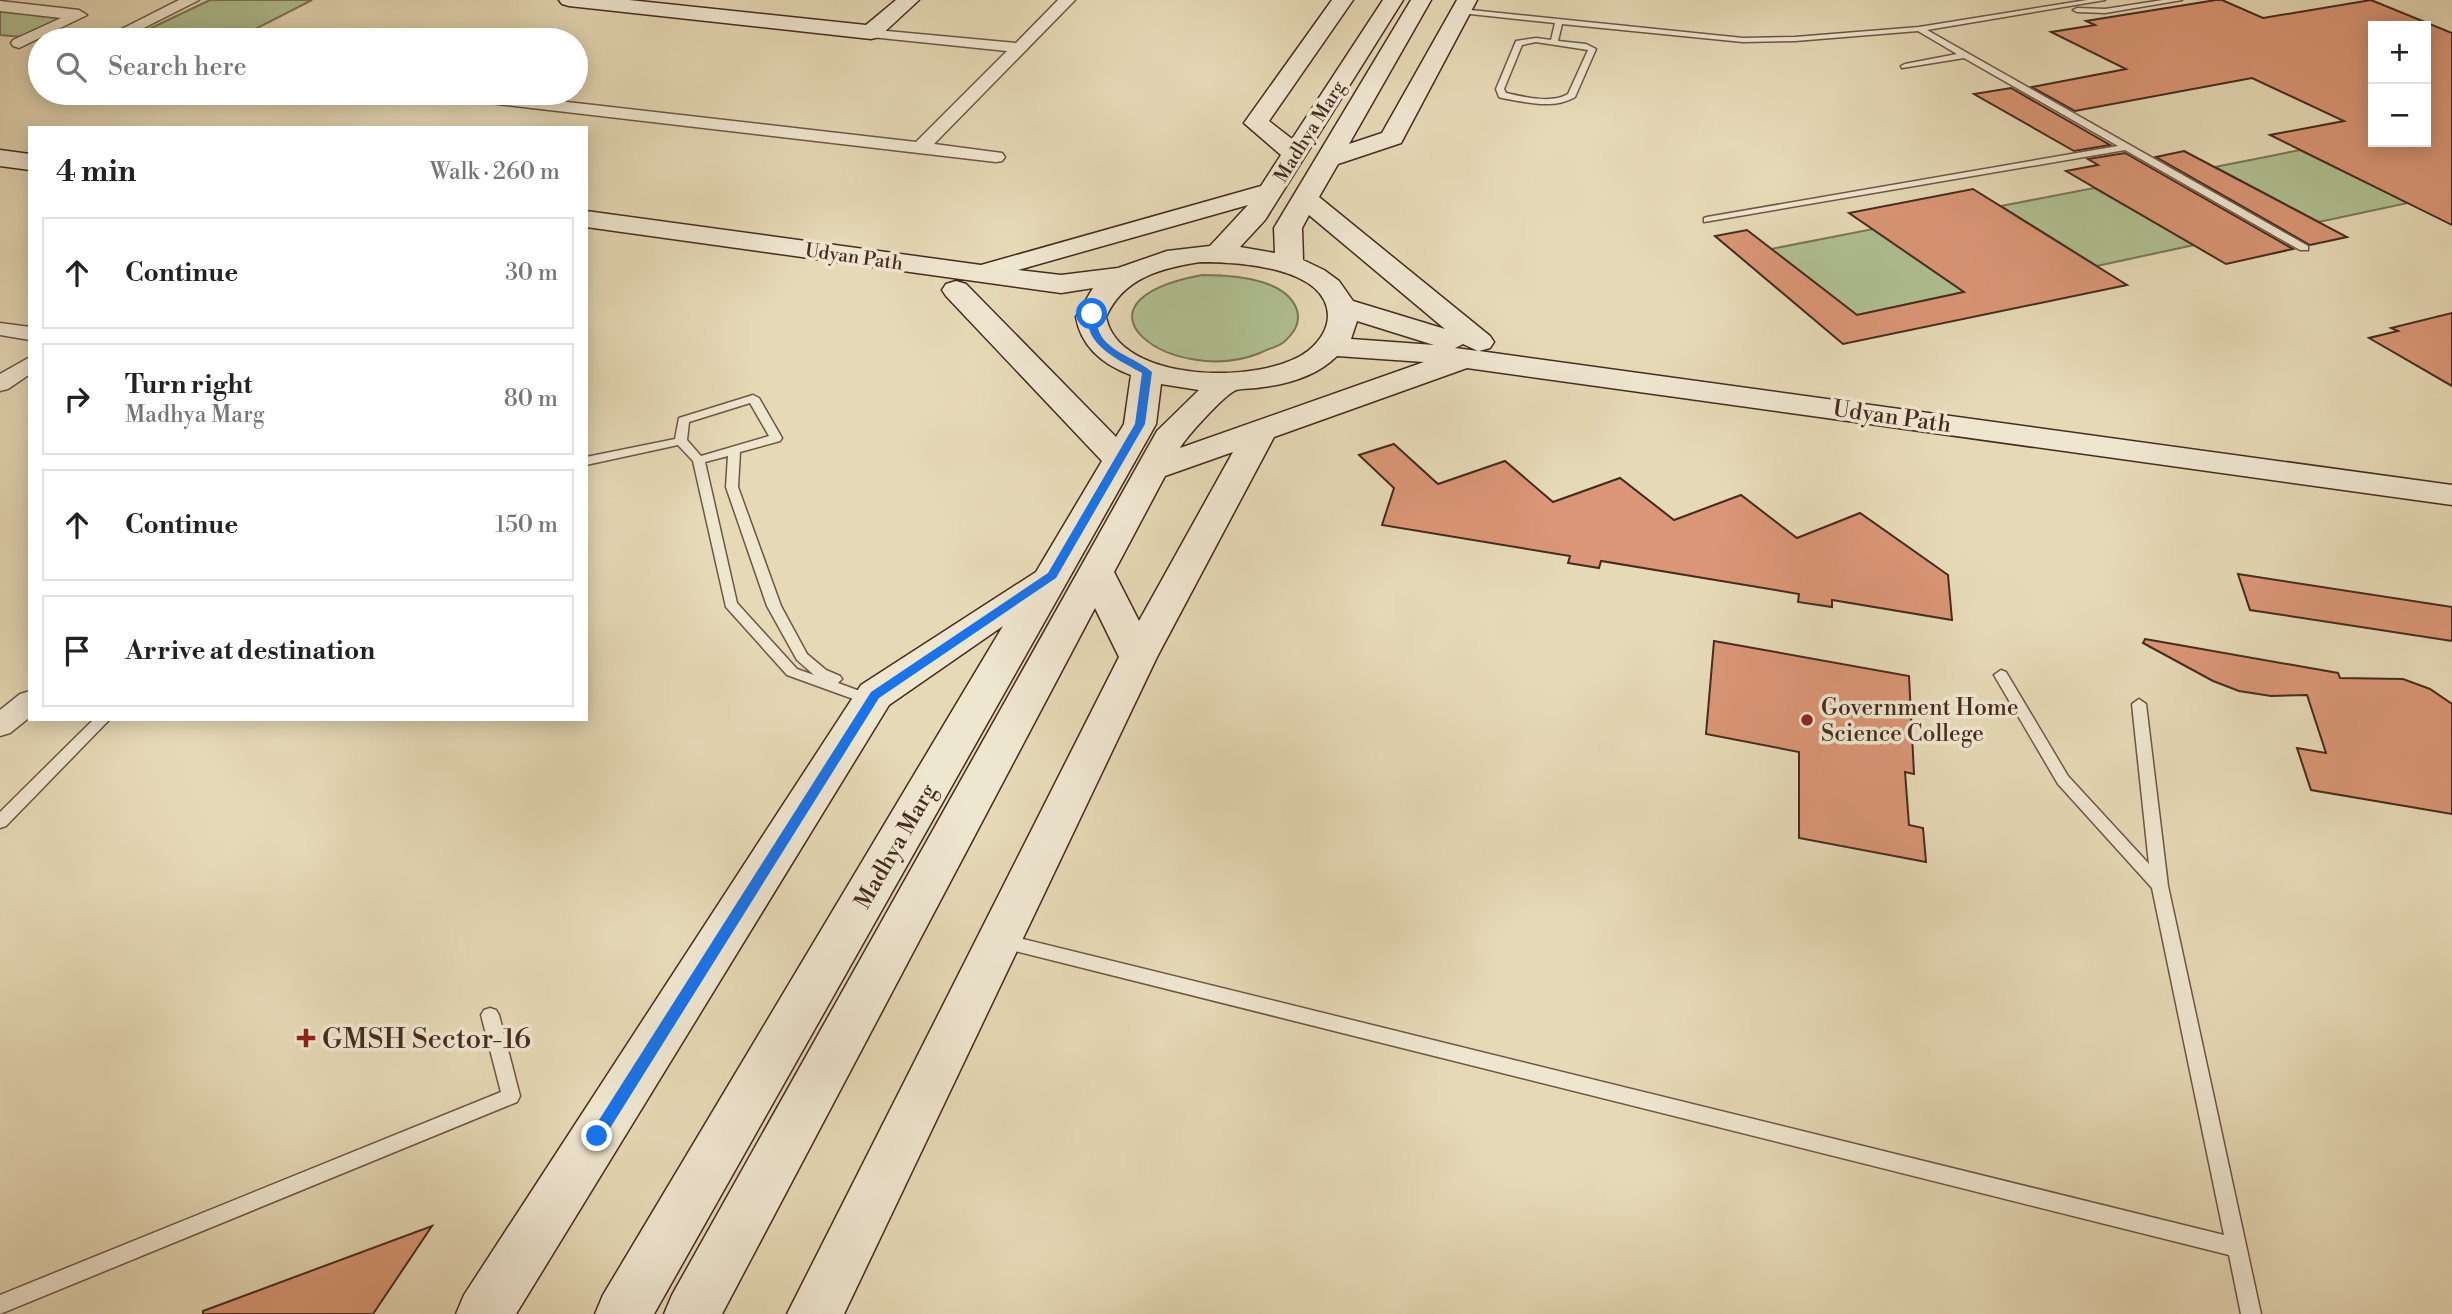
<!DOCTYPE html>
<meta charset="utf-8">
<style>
:root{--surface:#fff;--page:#f2f2f2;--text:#222;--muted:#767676;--line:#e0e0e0}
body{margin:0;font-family:"Libre Bodoni",serif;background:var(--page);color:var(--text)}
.controls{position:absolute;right:21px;top:21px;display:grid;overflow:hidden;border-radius:0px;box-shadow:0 4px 18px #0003}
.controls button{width:63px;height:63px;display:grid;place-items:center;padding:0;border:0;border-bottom:2px solid var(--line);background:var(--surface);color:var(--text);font:35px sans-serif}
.stop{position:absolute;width:21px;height:21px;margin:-16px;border:5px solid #1a73e8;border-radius:50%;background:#fff}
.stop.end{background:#1a73e8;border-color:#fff;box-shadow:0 2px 7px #0008}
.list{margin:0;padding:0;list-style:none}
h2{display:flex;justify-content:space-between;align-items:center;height:91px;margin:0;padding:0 28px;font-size:30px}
h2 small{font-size:23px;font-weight:400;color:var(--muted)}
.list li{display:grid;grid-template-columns:46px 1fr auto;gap:21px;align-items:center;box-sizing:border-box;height:112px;margin:0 14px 14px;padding:0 14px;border:2px solid var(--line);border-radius:0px}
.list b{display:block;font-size:26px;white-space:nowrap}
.list p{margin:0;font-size:23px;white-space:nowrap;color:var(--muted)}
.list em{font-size:23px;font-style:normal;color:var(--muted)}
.icon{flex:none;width:38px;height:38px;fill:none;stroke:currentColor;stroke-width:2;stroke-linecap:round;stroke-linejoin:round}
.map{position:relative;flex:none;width:2452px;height:1314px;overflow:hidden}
.search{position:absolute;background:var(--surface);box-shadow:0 4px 18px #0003;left:28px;top:28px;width:560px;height:77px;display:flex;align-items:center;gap:18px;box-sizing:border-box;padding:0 24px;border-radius:38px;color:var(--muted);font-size:26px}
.panel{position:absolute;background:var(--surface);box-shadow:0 4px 18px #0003;left:28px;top:126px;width:560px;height:595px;border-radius:0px}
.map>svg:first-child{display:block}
.green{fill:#b0c092;stroke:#7a7658;stroke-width:2}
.building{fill:#da9676;stroke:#452b1f;stroke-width:2;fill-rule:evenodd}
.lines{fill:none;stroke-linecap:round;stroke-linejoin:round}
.lane-casing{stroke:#6d5645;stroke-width:3}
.street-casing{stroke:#6d5645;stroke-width:3}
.secondary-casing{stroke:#452b1f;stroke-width:3}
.lane{fill:#efe6d0;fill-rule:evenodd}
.street{fill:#efe6d0;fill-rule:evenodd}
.secondary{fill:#efe6d0;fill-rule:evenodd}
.route{fill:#1a73e8}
.poi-dot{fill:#8f2418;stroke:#efe6d0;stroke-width:2.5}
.labels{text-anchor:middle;stroke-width:7;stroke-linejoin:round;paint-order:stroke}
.far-street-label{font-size:19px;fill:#452b1f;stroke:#efe6d0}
.street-label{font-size:23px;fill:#452b1f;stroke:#efe6d0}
.poi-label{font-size:23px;fill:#452b1f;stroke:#efe6d0;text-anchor:start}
.near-poi-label{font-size:28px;fill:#452b1f;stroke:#efe6d0;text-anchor:start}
</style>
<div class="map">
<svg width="2452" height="1314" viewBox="0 0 2452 1314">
<rect width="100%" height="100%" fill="#e6d9b6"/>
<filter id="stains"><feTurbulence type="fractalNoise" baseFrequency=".00286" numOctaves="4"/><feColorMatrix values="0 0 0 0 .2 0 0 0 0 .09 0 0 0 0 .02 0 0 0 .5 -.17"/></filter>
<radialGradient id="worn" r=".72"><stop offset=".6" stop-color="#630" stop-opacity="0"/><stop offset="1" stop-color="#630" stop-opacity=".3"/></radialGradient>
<g class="green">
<polygon points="210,0 312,0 234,40 126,40"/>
<polygon points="0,9 66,17 22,37 0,35"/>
<polygon points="2300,150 2408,203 2319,222 2215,167"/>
<polygon points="2094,188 2194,245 2097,266 2001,206"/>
<polygon points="1873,229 1964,292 1857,315 1771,249"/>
<path d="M1202 275C1223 275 1244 276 1265 283 1294 293 1312 318 1284 342 1278 347 1267 349 1260 353 1174 388 1054 303 1202 275Z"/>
</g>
<g class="building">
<path d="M2216 0H2222L2263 18 2371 0 2452 33V225L2270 135 2344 121 2252 78 2075 111 2032 87 2126 69 2051 32 2095 25 2086 21ZM2373 26H2426V142H2373Z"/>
<polygon points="2011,88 2110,145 2074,151 1974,94"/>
<polygon points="2184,151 2347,237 2310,245 2156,157"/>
<polygon points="2125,153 2293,249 2226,264 2066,171 2098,165 2088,159"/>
<polygon points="1973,189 2127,285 1843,344 1715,236 1747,230 1857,315 1964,292 1849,213"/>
<polygon points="2452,313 2452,386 2369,338 2398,331 2391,328"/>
<polygon points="1394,444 1438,484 1505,461 1553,502 1620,478 1674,520 1741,495 1797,538 1860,513 1948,575 1952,620 1832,600 1832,607 1798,602 1799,594 1601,561 1599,568 1568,563 1570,556 1382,525 1394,488 1359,455"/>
<polygon points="2238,574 2452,607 2452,641 2250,610"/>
<polygon points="2145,639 2338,673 2340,678 2403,679 2430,689 2452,704 2452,814 2311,790 2297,748 2326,753 2307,695 2271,696 2239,691 2213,681 2143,643"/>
<polygon points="1714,641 1909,676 1914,774 1905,772 1909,825 1923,828 1926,862 1799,838 1799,752 1706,734"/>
<polygon points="432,1226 373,1314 203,1314 203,1311"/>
</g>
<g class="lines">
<defs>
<g id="lane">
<path d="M2087 0H2105L1927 30 2308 246V250H2300L2125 150 1704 222V218L1707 217 2118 146 1964 58 1902 68 1901 66 1905 64 1957 54 1918 31 1795 41 1743 42 1562 24 1558 41 1586 44 1596 49 1575 97C1554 110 1525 102 1502 98L1499 97 1496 89 1516 41 1536 38 1551 40 1555 23 1461 13 1457 11 1461 9 1743 38 1795 37 1919 27ZM1536 42 1588 50 1568 94C1551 104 1524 97 1506 93L1504 89 1522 45Z"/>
<polygon points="2163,0 2182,0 2105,13 2077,12 2073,10 2077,8 2105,9"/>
<path d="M753 395 759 398 782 438 780 441 740 452 738 487 781 606 807 654 826 670 840 676 842 679 838 683 857 690 878 692 880 695 878 698 856 700 787 675 726 607 693 461 678 445 586 465V457L675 439 679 418ZM750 403 769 436 701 456 687 440 689 422ZM728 456 726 487 767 606 797 660 814 675 797 669 737 603 705 462Z"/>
<polygon points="2001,670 2006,672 2068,776 2149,864 2132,704 2139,699 2146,704 2168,886 2261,1314 2241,1314 2229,1255 1003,948 997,946 995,941 997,936 1003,934 2224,1235 2152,888 2058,784 1994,675"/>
<polygon points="94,719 110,719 6,826 0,828 0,812"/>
<polygon points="490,1008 496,1010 499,1015 520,1096 517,1102 0,1314 0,1295 501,1092 481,1015 484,1010"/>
</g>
<g id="street">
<polygon points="179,0 199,0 120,40 100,40"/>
<polygon points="1058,0 1075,0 934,144 1002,153 1005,157 1002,161 996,162 446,98 437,93 488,93 916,142 1007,51 871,37 863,32 865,29 1016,43"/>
<polygon points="0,1 79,10 87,15 19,48 13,46 11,43 13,40 61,18 0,11"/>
<polygon points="0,323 30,327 30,340 0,335"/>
<polygon points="30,357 30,374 8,389 0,391 0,374"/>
<polygon points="30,691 30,717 10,733 0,736 0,710 20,694"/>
</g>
<g id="secondary">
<polygon points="559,0 629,0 866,25 896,0 919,0 879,37 871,39 569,6 562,4"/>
<path d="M1332 0H1353L1269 121 1292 139 1383 0H1403L1265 220 1240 247 1275 253 1274 228 1411 0H1431L1349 144 1382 133 1457 0H1477L1401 143 1338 164 1319 197 1490 336 1494 342 1490 348 1479 351 2452 485V505L1467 368 1274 437 1157 657 844 1314H787L1119 657 1095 608 722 1314H664L672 1295 1157 431 1199 390 1161 384 1156 424 654 1314H595L603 1295 1003 626 889 705 516 1314H456L464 1295 861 685 1036 572 1102 461 946 296 942 290 946 284 956 281 966 284 1116 437 1124 424 1131 375C1104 365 1081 347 1076 317L1093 288 1061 293 586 227V211L981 265 1261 186 1281 155 1244 123ZM1248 205 1210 246 1167 251 1118 268 1061 275 1018 270ZM1309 215 1445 329 1353 301 1339 281 1324 270 1303 260 1302 228ZM1200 262C1235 262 1326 266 1328 315 1328 330 1319 342 1308 351 1264 385 1119 384 1106 317 1123 278 1161 268 1200 262ZM1357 321 1434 345 1351 339ZM1463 344 1478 351 1455 348ZM1337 356 1424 362 1180 448C1186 437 1225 394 1236 390 1244 388 1254 389 1263 387 1289 384 1318 375 1337 356ZM1233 452 1139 621 1114 572 1165 476Z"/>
<polygon points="0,150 30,154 30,170 0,166"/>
</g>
</defs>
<use href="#lane" class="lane-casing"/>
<use href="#street" class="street-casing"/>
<use href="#secondary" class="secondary-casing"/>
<use href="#lane" class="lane"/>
<use href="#street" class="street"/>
<use href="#secondary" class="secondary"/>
</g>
<path class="route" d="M1089 312 1096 314C1095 350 1129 353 1152 372L1145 424 1056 578 879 698 602 1141H592L589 1136 592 1131 871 692 1048 573 1135 424 1142 373C1119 360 1081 344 1089 312Z"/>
<g class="poi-dot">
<circle cx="1807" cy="720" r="7"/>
<path d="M302.5 1027.5h7v7h7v7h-7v7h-7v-7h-7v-7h7z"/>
</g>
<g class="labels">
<g class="far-street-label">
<text transform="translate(1309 131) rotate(-58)" y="7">Madhya Marg</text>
<text transform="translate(854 256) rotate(8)" y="7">Udyan Path</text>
</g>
<g class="street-label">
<text transform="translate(1892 416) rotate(8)" y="8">Udyan Path</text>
<text transform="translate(895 846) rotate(-60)" y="8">Madhya Marg</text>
</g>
<g class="poi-label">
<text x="1821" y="715">Government Home<tspan x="1821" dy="26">Science College</tspan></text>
</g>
<g class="near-poi-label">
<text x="322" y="1048">GMSH Sector-16</text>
</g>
</g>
<rect width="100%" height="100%" filter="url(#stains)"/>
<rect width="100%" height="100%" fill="url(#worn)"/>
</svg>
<div class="controls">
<button>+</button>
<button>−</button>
</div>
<div class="stop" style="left:1092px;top:314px"></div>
<div class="stop end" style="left:597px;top:1136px"></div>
<div class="search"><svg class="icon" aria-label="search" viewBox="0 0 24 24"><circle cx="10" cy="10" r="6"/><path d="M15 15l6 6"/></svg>Search here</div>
<section class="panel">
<h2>4 min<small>Walk · 260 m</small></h2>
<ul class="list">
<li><svg class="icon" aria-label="ahead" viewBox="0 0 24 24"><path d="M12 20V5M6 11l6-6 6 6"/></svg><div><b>Continue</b></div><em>30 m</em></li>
<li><svg class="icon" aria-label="right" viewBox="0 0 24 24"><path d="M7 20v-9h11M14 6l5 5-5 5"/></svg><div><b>Turn right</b><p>Madhya Marg</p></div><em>80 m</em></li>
<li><svg class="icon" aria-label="ahead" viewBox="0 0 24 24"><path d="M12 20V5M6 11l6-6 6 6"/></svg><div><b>Continue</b></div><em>150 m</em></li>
<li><svg class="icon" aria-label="arrive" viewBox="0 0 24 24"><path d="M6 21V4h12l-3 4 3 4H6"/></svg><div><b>Arrive at destination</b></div></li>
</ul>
</section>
</div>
